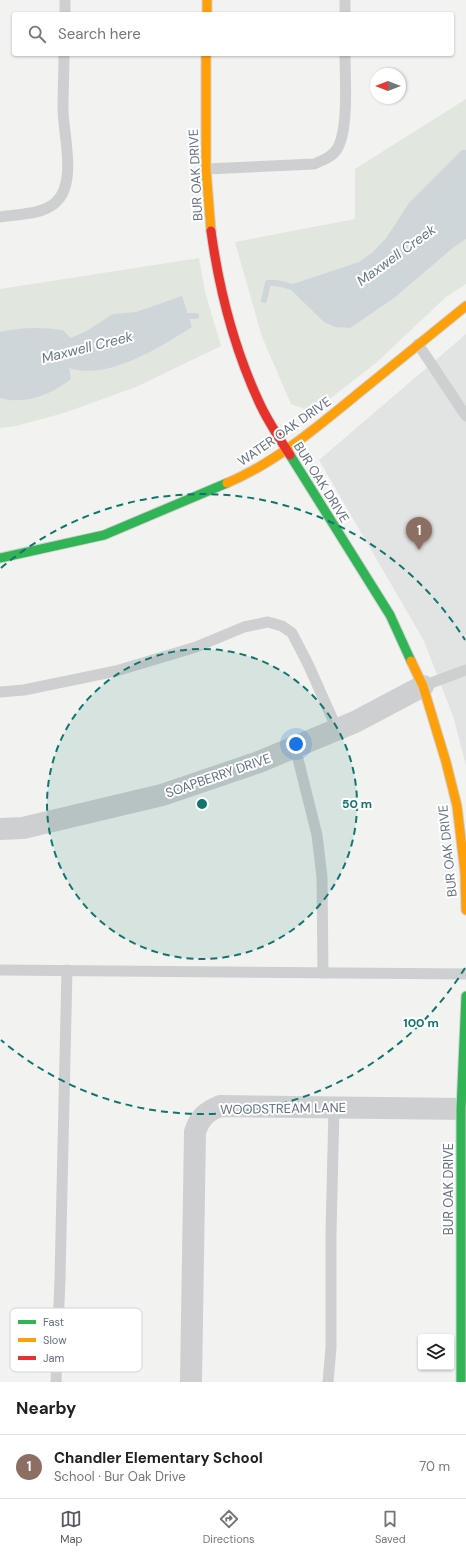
<!DOCTYPE html>
<meta charset="utf-8">
<style>
:root{--surface:#fff;--page:#f2f2f2;--text:#202124;--muted:#757577;--line:#e0e0e0;--accent:#54595f}
body{margin:0;font-family:"DM Sans",sans-serif;background:var(--page);color:var(--text)}
.controls{position:absolute;right:12px;bottom:12px;display:grid;overflow:hidden;border-radius:4px;box-shadow:0 1px 3px #0004}
.controls button{width:36px;height:36px;display:grid;place-items:center;padding:0;border:0;border-bottom:1px solid var(--line);background:var(--surface);color:var(--text);font:20px sans-serif}
.compass{position:absolute;left:370px;top:68px;width:36px;height:36px;border-radius:50%;background:var(--surface);box-shadow:0 1px 3px #0004;rotate:270deg}
.you{position:absolute;left:296px;top:744px;width:14px;height:14px;margin:-10px;border:3px solid #fff;border-radius:50%;background:#1a73e8;box-shadow:0 0 0 6px #1a73e833}
.badge{display:grid;place-items:center;width:26px;height:26px;border-radius:50%;background:var(--accent);color:#fff;font-size:13px;font-weight:700}
.pin{position:absolute;translate:-50% -33px;filter:drop-shadow(0 1px 2px #0008)}
.pin::after{content:'';position:absolute;top:21px;width:14px;height:12px;background:inherit;clip-path:polygon(0 0,100% 0,50% 100%)}
.list{margin:0;padding:0;list-style:none}
h2{display:flex;justify-content:space-between;align-items:center;height:52px;margin:0;padding:0 16px;font-size:17px}
h2 small{font-size:13px;font-weight:400;color:var(--muted)}
.list li{display:grid;grid-template-columns:26px 1fr auto;gap:12px;align-items:center;box-sizing:border-box;height:64px;padding:0 16px;border-top:1px solid var(--line)}
.list b{display:block;font-size:15px;white-space:nowrap}
.list p{margin:0;font-size:13px;white-space:nowrap;color:var(--muted)}
.list em{font-size:13px;font-style:normal;color:var(--muted)}
.icon{flex:none;width:22px;height:22px;fill:none;stroke:currentColor;stroke-width:2;stroke-linecap:round;stroke-linejoin:round}
.map{position:relative;flex:none;width:466px;height:1382px;overflow:hidden}
.search{position:absolute;background:var(--surface);box-shadow:0 1px 3px #0004;left:12px;right:12px;top:12px;height:44px;display:flex;align-items:center;gap:10px;box-sizing:border-box;padding:0 14px;border-radius:4px;color:var(--muted);font-size:15px}
.sheet{height:116px;background:var(--surface)}
nav{display:flex;justify-content:space-around;align-items:center;box-sizing:border-box;height:56px;border-top:1px solid var(--line);background:var(--surface);font-size:11px;color:var(--muted)}
nav a{display:grid;justify-items:center;gap:2px}
nav .on{color:var(--accent)}
.map>svg:first-child{display:block}
.built{fill:#e2e4e3}
.green{fill:#e1e6de}
.water{fill:#cfd6da}
.lines{fill:none;stroke-linecap:round;stroke-linejoin:round}
.stream{stroke:#cfd6da;stroke-width:6}
.fast-casing{stroke:#d0d1d1;stroke-width:11}
.slow-casing{stroke:#d0d1d1;stroke-width:11}
.jam-casing{stroke:#d0d1d1;stroke-width:11}
.lane{stroke:#cecfd0;stroke-width:11}
.street{stroke:#cecfd0;stroke-width:22}
.fast{stroke:#30b455;stroke-width:9}
.slow{stroke:#ff9f0a;stroke-width:9}
.jam{stroke:#e5322d;stroke-width:9}
.ring{fill:none;stroke:#0f766e;stroke-width:2;stroke-dasharray:7 5}
.labels{text-anchor:middle;stroke-width:4;stroke-linejoin:round;paint-order:stroke}
.street-label{font-size:13px;fill:#616f82;stroke:#fff}
.water-label{font-size:14px;font-style:italic;fill:#627887;stroke:#fff}
.key{fill:#fff;stroke:#d0d4da;stroke-width:1}
.key-label{font-size:11px;fill:#616f82}
.centre{fill:#0f766e;stroke:#fff;stroke-width:2}
.ring-label{font-size:12px;text-anchor:middle;font-weight:bold;fill:#0f766e;stroke:#fff;stroke-width:4;stroke-linejoin:round;paint-order:stroke}
</style>
<div class="map">
<svg width="466" height="1382" viewBox="0 0 466 1382">
<rect width="100%" height="100%" fill="#f2f3f0"/>
<polygon class="built" points="466,334 466,766 454,719 424,641 319,460"/>
<g class="green">
<polygon points="466,99 466,284 446,297 376,363 313,412 291,404 262,337 235,242 355,219 355,169"/>
<polygon points="199,258 205,292 221,346 136,387 64,413 16,426 0,428 0,289"/>
</g>
<g class="water">
<polygon points="462,150 466,150 466,239 455,246 394,298 350,328 335,327 324,322 287,286 359,262 373,252 387,237 409,203"/>
<path d="M182 296 192 327C160 347 108 381 69 368L71 379C50 395 27 405 0 398V332C20 327 43 327 63 330L70 338 85 332 113 314 136 312Z"/>
</g>
<g class="lines">
<g class="stream">
<path d="M264 300 268 283C278 281 284 286 294 287"/>
<polyline points="181,319 189,316 196,316"/>
</g>
<defs>
<g id="fast">
<polyline points="290,455 390,615 411,661"/>
<polyline points="0,558 104,535 227,483"/>
<polyline points="461,1382 461,1109 466,996"/>
</g>
<g id="slow">
<polyline points="207,0 207,14"/>
<polyline points="206,54 206,169 211,231"/>
<path d="M227 483C273 464 316 428 355 396 392 366 429 336 466 306"/>
<polyline points="411,661 423,686 446,762 457,806 465,873 466,910"/>
</g>
<path id="jam" d="M211 231C219 289 234 348 259 402 267 420 279 438 290 455"/>
</defs>
<use href="#fast" class="fast-casing"/>
<use href="#slow" class="slow-casing"/>
<use href="#jam" class="jam-casing"/>
<g class="lane">
<polyline points="65,14 65,0"/>
<polyline points="345,14 345,0"/>
<path d="M206 169 314 164C323 160 332 157 337 149 349 130 345 78 345 54"/>
<path d="M0 217C18 214 41 215 55 203 78 184 63 134 63 109 63 91 64 72 64 54"/>
<polyline points="418,344 466,416"/>
<polyline points="423,686 466,670"/>
<polyline points="0,692 24,690 116,671 196,647 244,627 268,622 282,626 292,633 308,664 337,729"/>
<polyline points="295,747 317,835 322,877 323,973"/>
<polyline points="0,970 466,974"/>
<polyline points="56,1382 60,1278 67,970"/>
<polyline points="328,1382 331,1348 331,1233 334,1107"/>
</g>
<g class="street">
<polyline points="0,829 23,828 162,795 259,762 355,722 423,686"/>
<path d="M191 1382 195 1132C200 1117 206 1112 220 1106L466 1109"/>
</g>
<use href="#fast" class="fast"/>
<use href="#slow" class="slow"/>
<use href="#jam" class="jam"/>
</g>
<circle cx="202" cy="804" r="155" fill="#0f766e" fill-opacity=".12"/>
<g class="ring">
<circle cx="202" cy="804" r="155"/>
<path d="M465 968A310 310 0 0 1 1 1040M1 568A310 310 0 0 1 465 640"/>
</g>
<g class="labels">
<g class="street-label">
<text transform="translate(195 175) rotate(-93)" y="5">BUR OAK DRIVE</text>
<text transform="translate(284 431) rotate(-35)" y="5">WATER OAK DRIVE</text>
<text transform="translate(322 482) rotate(58)" y="5">BUR OAK DRIVE</text>
<text transform="translate(218 775) rotate(-19)" y="5">SOAPBERRY DRIVE</text>
<text transform="translate(447 851) rotate(-96)" y="5">BUR OAK DRIVE</text>
<text transform="translate(283 1108) rotate(-1)" y="5">WOODSTREAM LANE</text>
<text transform="translate(448 1189) rotate(-90)" y="5">BUR OAK DRIVE</text>
</g>
<g class="water-label">
<text transform="translate(396 255) rotate(-36)" y="5">Maxwell Creek</text>
<text transform="translate(87 347) rotate(-14)" y="5">Maxwell Creek</text>
</g>
</g>
<rect x="10" y="1308" width="132" height="64" rx="6" class="key"/>
<rect x="18" y="1320" width="18" height="4" fill="#30b455"/>
<rect x="18" y="1338" width="18" height="4" fill="#ff9f0a"/>
<rect x="18" y="1356" width="18" height="4" fill="#e5322d"/>
<g class="key-label">
<text x="43" y="1326">Fast</text>
<text x="43" y="1344">Slow</text>
<text x="43" y="1362">Jam</text>
</g>
<circle cx="202" cy="804" r="6" class="centre"/>
<g class="ring-label">
<text x="357" y="808">50 m</text>
<text x="421" y="1027">100 m</text>
</g>
</svg>
<div class="controls">
<button><svg class="icon" aria-label="layers" viewBox="0 0 24 24"><path d="M12 4l9 5-9 5-9-5zM3 14l9 5 9-5"/></svg></button>
</div>
<svg class="compass" viewBox="-18 -18 36 36"><path d="M0-13l5 13h-10z" fill="#e53935"/><path d="M0 13l5-13h-10z" fill="#757577"/></svg>
<div class="you"></div>
<div class="pin badge" style="left:419px;top:550px;background:#8d6e63">1</div>
<div class="search"><svg class="icon" aria-label="search" viewBox="0 0 24 24"><circle cx="10" cy="10" r="6"/><path d="M15 15l6 6"/></svg>Search here</div>
</div>
<section class="sheet">
<h2>Nearby<small></small></h2>
<ul class="list">
<li><span class="badge" style="background:#8d6e63">1</span><div><b>Chandler Elementary School</b><p>School · Bur Oak Drive</p></div><em>70 m</em></li>
</ul>
</section>
<nav>
<a class="on"><svg class="icon" aria-label="map" viewBox="0 0 24 24"><path d="M3 6l6-2 6 2 6-2v14l-6 2-6-2-6 2zM9 4v14M15 6v14"/></svg>Map</a>
<a><svg class="icon" aria-label="directions" viewBox="0 0 24 24"><path d="M12 3l9 9-9 9-9-9zM9 14v-3h6M13 9l2 2-2 2"/></svg>Directions</a>
<a><svg class="icon" aria-label="saved" viewBox="0 0 24 24"><path d="M7 4h10v16l-5-4-5 4z"/></svg>Saved</a>
</nav>
